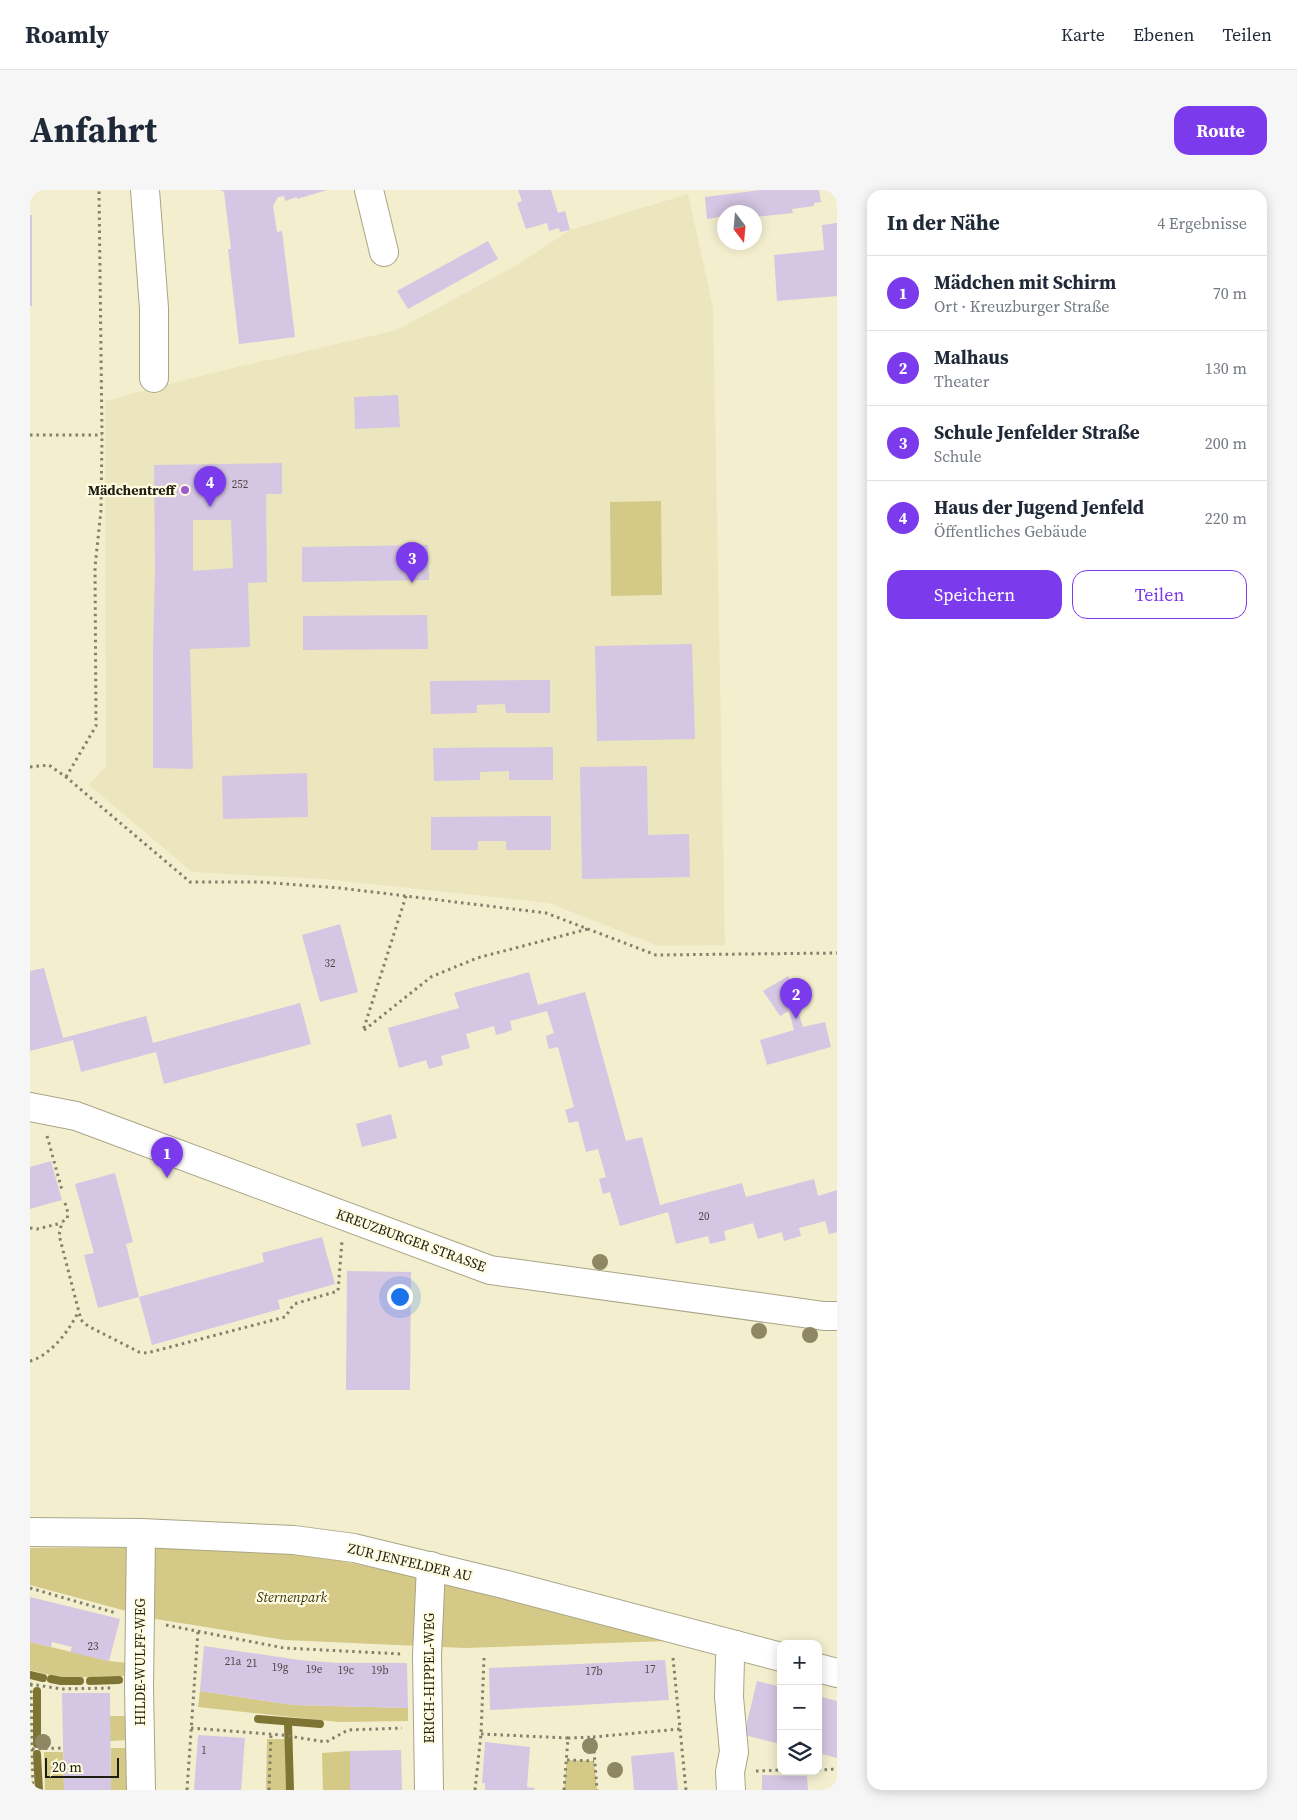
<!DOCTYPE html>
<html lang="de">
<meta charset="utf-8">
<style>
:root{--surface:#fff;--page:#f6f6f7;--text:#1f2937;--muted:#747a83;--line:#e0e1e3;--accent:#7c3aed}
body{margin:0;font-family:"Source Serif 4",serif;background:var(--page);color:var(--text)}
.controls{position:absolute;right:15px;bottom:15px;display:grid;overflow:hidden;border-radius:10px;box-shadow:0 2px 12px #0003}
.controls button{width:45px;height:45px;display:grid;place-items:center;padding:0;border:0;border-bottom:1px solid var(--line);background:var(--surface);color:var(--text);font:25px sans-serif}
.compass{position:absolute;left:687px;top:15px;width:45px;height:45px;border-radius:50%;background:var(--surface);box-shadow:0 2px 12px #0003;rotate:164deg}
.scale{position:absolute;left:15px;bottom:12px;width:74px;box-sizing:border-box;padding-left:5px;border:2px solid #1e1d11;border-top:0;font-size:14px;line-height:18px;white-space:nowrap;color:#1e1d11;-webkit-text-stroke:4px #fffce1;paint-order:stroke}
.you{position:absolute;left:369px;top:1106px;width:18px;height:18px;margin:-12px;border:4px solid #fff;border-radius:50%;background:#1a73e8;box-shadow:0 0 0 8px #1a73e833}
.badge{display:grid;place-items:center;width:32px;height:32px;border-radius:50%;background:var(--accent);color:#fff;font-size:16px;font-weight:700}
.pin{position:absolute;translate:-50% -41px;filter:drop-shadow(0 1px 2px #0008)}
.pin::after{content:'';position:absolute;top:26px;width:18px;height:15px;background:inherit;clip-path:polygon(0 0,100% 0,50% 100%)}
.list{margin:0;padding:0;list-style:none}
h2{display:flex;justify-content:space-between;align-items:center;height:65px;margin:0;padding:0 20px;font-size:21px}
h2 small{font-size:16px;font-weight:400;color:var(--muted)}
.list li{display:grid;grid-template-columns:32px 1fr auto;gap:15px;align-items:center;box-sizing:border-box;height:75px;padding:0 20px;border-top:1px solid var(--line)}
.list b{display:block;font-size:19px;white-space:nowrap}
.list p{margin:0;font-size:16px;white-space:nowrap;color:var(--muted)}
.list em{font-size:16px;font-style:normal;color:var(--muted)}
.actions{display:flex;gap:10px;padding:15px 20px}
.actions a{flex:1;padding:11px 0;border:1px solid var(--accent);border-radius:15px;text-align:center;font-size:18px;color:var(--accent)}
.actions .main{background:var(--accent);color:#fff}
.icon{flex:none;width:28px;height:28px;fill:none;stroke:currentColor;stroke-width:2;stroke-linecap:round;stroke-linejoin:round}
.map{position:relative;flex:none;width:807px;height:1600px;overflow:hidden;border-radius:15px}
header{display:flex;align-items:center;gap:30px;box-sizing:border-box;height:70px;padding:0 25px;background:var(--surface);border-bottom:1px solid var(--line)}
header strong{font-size:24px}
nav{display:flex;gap:28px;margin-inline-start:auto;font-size:18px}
.intro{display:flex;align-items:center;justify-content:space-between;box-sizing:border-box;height:120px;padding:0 30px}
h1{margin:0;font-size:35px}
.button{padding:12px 22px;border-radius:15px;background:var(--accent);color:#fff;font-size:18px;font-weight:700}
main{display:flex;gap:30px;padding:0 30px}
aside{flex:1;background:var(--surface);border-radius:15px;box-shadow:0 2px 12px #0003}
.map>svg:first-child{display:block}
.built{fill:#ece6be}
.green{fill:#d4c986}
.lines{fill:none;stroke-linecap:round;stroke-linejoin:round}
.stream{stroke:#7e7434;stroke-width:8}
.building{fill:#d5c6e3;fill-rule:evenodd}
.minor-casing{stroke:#a9a586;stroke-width:30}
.path{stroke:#83816b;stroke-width:3;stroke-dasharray:2.5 4;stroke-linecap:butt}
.minor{stroke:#fff;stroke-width:28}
.tree{fill:#8d8764}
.poi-dot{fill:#9d59ce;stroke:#fffce1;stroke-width:2}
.labels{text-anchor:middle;stroke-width:4.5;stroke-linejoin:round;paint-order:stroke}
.number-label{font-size:11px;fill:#4c4746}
.poi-label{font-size:14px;font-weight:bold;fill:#1e1d11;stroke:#fffce1;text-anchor:end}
.street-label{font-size:14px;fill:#1e1d11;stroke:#fffce1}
.park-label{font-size:14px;font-style:italic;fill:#39330d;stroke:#fffce1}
</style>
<header>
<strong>Roamly</strong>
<nav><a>Karte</a><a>Ebenen</a><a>Teilen</a></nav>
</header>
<div class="intro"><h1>Anfahrt</h1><a class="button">Route</a></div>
<main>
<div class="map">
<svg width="807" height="1600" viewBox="0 0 807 1600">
<rect width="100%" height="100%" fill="#f3eece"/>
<polygon class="built" points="658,4 683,118 695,755 628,756 519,713 294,689 162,682 59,595 76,576 75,211 178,184 367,140 487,75 540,40"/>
<g class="green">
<polygon points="631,311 632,405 581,406 580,312"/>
<path d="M0 1358C91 1358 182 1356 272 1365 311 1370 350 1379 388 1388 472 1406 554 1428 637 1451L435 1458 255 1450 126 1429 0 1395Z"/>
<polygon points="0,1452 79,1471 98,1473 95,1486 32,1488 0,1480"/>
<polygon points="170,1501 263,1515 378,1518 378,1531 309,1532 168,1517"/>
<polygon points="80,1526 98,1526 99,1550 80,1551"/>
<polygon points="237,1549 255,1549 256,1600 236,1600"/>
<polygon points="81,1558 98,1558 99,1600 81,1600"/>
<polygon points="320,1561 320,1600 293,1600 292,1563"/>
<polygon points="14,1562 33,1562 34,1600 15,1600"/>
<polygon points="537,1570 564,1571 567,1600 534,1600"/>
</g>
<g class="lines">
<g class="stream">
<polyline points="0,1485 13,1488"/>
<polyline points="21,1489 31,1491 50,1491"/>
<polyline points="60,1491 89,1490"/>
<polyline points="7,1501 7,1554"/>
<polyline points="228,1529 290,1534"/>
<polyline points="258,1532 260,1600"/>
<polyline points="7,1564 9,1600"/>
</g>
</g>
<g class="building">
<polygon points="190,0 297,0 267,9 267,7 255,11 254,6 248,7 243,16 247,42 252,41 265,147 209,154 198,59 201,59 194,2"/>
<polygon points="488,0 521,0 528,23 535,21 540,40 530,42 529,38 519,41 517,33 496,39 487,13 492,11"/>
<polygon points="731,0 789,0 791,12 784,13 784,16 762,19 763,23 724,27 724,22 694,22 694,26 677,29 675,7"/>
<rect x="0" y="25" width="2" height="91"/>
<polygon points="807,33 807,106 747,111 744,65 794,60 792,35"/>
<polygon points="458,51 468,69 378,119 367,101"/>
<polygon points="368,205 370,237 325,239 324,207"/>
<path d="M252 273V304H236L237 392 218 393 220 457 160 459 163 579 123 578V461L125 381 124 275ZM163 330H201L203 378 163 381Z"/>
<polygon points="398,355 399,390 272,392 272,357"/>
<polygon points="397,425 398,459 273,460 273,426"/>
<polygon points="662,454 665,549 567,551 565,456"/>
<polygon points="520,490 520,523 476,523 475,514 447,515 447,523 401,524 400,491"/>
<polygon points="523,557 523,590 479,590 479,581 450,582 450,590 404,591 403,558"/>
<polygon points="617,576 618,645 659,644 660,687 552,689 550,577"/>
<polygon points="277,583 278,627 193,629 192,586"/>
<polygon points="521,626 521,660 476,660 476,651 448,651 448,660 401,660 401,627"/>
<polygon points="310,734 328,802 290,812 272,745"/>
<polygon points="14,778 33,848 116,826 123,853 270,813 281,854 134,894 126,862 51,882 43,850 0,861 0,781"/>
<polygon points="499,782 508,815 555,802 596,951 612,947 630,1015 712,993 716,1007 784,989 788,1006 807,1000 807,1042 799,1044 795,1031 769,1038 771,1046 754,1051 752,1042 728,1049 723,1033 694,1041 696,1050 680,1054 678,1046 646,1054 638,1022 590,1036 580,1002 573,1004 569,989 576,987 568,959 556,962 548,931 539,933 535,920 544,917 528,857 519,859 517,852 516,846 524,843 517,821 480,831 482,840 474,843 466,845 464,836 436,844 440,858 411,866 413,875 399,879 396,870 369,878 358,838 429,818 424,803"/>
<polygon points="758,786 774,810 766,815 773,837 795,832 801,857 737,875 730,850 764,840 759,821 750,826 733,801"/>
<polygon points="361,924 367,948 332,957 326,934"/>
<polygon points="21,971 32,1010 0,1019 0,977"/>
<polygon points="85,983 103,1052 96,1054 109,1107 68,1118 54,1065 64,1063 45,994"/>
<polygon points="292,1047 305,1094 248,1110 250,1119 122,1155 109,1107 234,1072 232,1063"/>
<polygon points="317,1081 381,1082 380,1200 316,1200"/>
<polygon points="0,1407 90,1429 79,1471 40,1462 42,1457 22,1452 21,1457 0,1452"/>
<polygon points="174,1456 269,1470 308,1473 377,1473 378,1518 263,1515 170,1501"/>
<polygon points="635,1470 639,1510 460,1520 459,1478"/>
<polygon points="727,1491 751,1497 751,1554 714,1545"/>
<polygon points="32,1503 80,1503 81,1600 34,1600"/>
<polygon points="788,1506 807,1511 807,1568 788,1563"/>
<polygon points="168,1545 215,1548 211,1600 164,1600"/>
<polygon points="455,1552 500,1557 497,1597 505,1598 504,1600 455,1600 455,1593 452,1593"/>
<polygon points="371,1560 372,1600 320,1600 320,1561"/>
<polygon points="644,1562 648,1600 604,1600 601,1566"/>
<polygon points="732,1585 777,1586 778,1600 732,1600"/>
</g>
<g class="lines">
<defs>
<g id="minor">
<polyline points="115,0 124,118 124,188"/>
<polyline points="339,0 354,62"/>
<polyline points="0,917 46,926 460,1080 794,1126 807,1126"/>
<polyline points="0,1342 111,1343 264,1350 324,1358 473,1394 751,1467"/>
<polyline points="788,1478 807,1483"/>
<polyline points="111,1600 109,1498 111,1343"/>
<polyline points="399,1600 397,1465 401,1376"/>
<polyline points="701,1600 700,1582 704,1562 699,1507 700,1468 706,1455"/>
</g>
</defs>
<use href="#minor" class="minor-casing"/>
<g class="path">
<polyline points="0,245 72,245"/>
<polyline points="0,577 19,575 36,587 160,692 229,692 310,698 516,723 626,765 807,763"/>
<polyline points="36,587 66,536 65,377 71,320 72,245 69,0"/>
<polyline points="376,706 333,841 401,787 447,768 558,739"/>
<polyline points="17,946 32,1000"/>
<polyline points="35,1013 38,1023 37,1029 32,1032 29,1045 51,1130 58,1136 109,1162 117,1163 255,1127 264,1114 308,1101 312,1051"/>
<polyline points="0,1038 7,1039 32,1033"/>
<path d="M0 1171C20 1166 40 1140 48 1122"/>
<polyline points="0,1398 86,1423"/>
<polyline points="136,1435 254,1458 372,1464"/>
<polyline points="643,1468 656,1600"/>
<polyline points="0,1494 32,1499 84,1498"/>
<polyline points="1,1494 3,1600"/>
<polyline points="161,1538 252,1545 296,1552 318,1540 372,1538"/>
<polyline points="451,1544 538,1548"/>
<polyline points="563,1547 650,1539"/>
<polyline points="2,1559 33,1558"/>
<polyline points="537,1570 564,1571"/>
<polyline points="788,1580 807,1579"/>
<polyline points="726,1581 751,1580"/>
<polyline points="157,1600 168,1441"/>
<polyline points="239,1600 241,1544"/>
<polyline points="445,1600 451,1544 454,1468"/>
<polyline points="534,1600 538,1548 563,1547 567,1600"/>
</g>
<use href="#minor" class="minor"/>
</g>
<g class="tree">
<circle cx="570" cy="1072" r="8"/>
<circle cx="729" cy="1141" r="8"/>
<circle cx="780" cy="1145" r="8"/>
<circle cx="13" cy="1552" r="8"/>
<circle cx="560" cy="1556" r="8"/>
<circle cx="585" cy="1580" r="8"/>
</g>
<circle class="poi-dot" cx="155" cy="300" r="5"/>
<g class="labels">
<g class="number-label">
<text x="210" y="298">252</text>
<text x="300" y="777">32</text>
<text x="674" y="1030">20</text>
<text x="63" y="1460">23</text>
<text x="203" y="1475">21a</text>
<text x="222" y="1477">21</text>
<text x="250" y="1481">19g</text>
<text x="284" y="1483">19e</text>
<text x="620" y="1483">17</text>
<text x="316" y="1484">19c</text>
<text x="350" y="1484">19b</text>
<text x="564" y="1485">17b</text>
<text x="174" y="1564">1</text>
</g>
<g class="poi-label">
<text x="145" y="305">Mädchentreff</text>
</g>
<g class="street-label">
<text transform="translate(381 1050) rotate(20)" y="5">KREUZBURGER STRASSE</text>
<text transform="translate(380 1372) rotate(13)" y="5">ZUR JENFELDER AU</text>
<text transform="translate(110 1472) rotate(-90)" y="5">HILDE-WULFF-WEG</text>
<text transform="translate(399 1488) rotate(-90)" y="5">ERICH-HIPPEL-WEG</text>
</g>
<g class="park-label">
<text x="262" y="1412">Sternenpark</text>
</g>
</g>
</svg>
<div class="controls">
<button>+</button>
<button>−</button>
<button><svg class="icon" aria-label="layers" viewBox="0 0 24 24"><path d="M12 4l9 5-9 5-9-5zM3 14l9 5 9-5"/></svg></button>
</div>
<svg class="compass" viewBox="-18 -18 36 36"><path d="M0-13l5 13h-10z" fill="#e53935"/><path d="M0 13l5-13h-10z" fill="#747a83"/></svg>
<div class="scale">20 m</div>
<div class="you"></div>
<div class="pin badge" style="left:137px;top:988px">1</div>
<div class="pin badge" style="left:766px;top:829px">2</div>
<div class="pin badge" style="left:382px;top:393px">3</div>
<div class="pin badge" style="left:180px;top:317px">4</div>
</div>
<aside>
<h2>In der Nähe<small>4 Ergebnisse</small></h2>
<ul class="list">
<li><span class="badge">1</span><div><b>Mädchen mit Schirm</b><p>Ort · Kreuzburger Straße</p></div><em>70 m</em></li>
<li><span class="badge">2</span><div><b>Malhaus</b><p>Theater</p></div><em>130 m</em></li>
<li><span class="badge">3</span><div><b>Schule Jenfelder Straße</b><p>Schule</p></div><em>200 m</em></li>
<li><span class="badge">4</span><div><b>Haus der Jugend Jenfeld</b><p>Öffentliches Gebäude</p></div><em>220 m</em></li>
</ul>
<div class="actions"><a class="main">Speichern</a><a>Teilen</a></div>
</aside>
</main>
